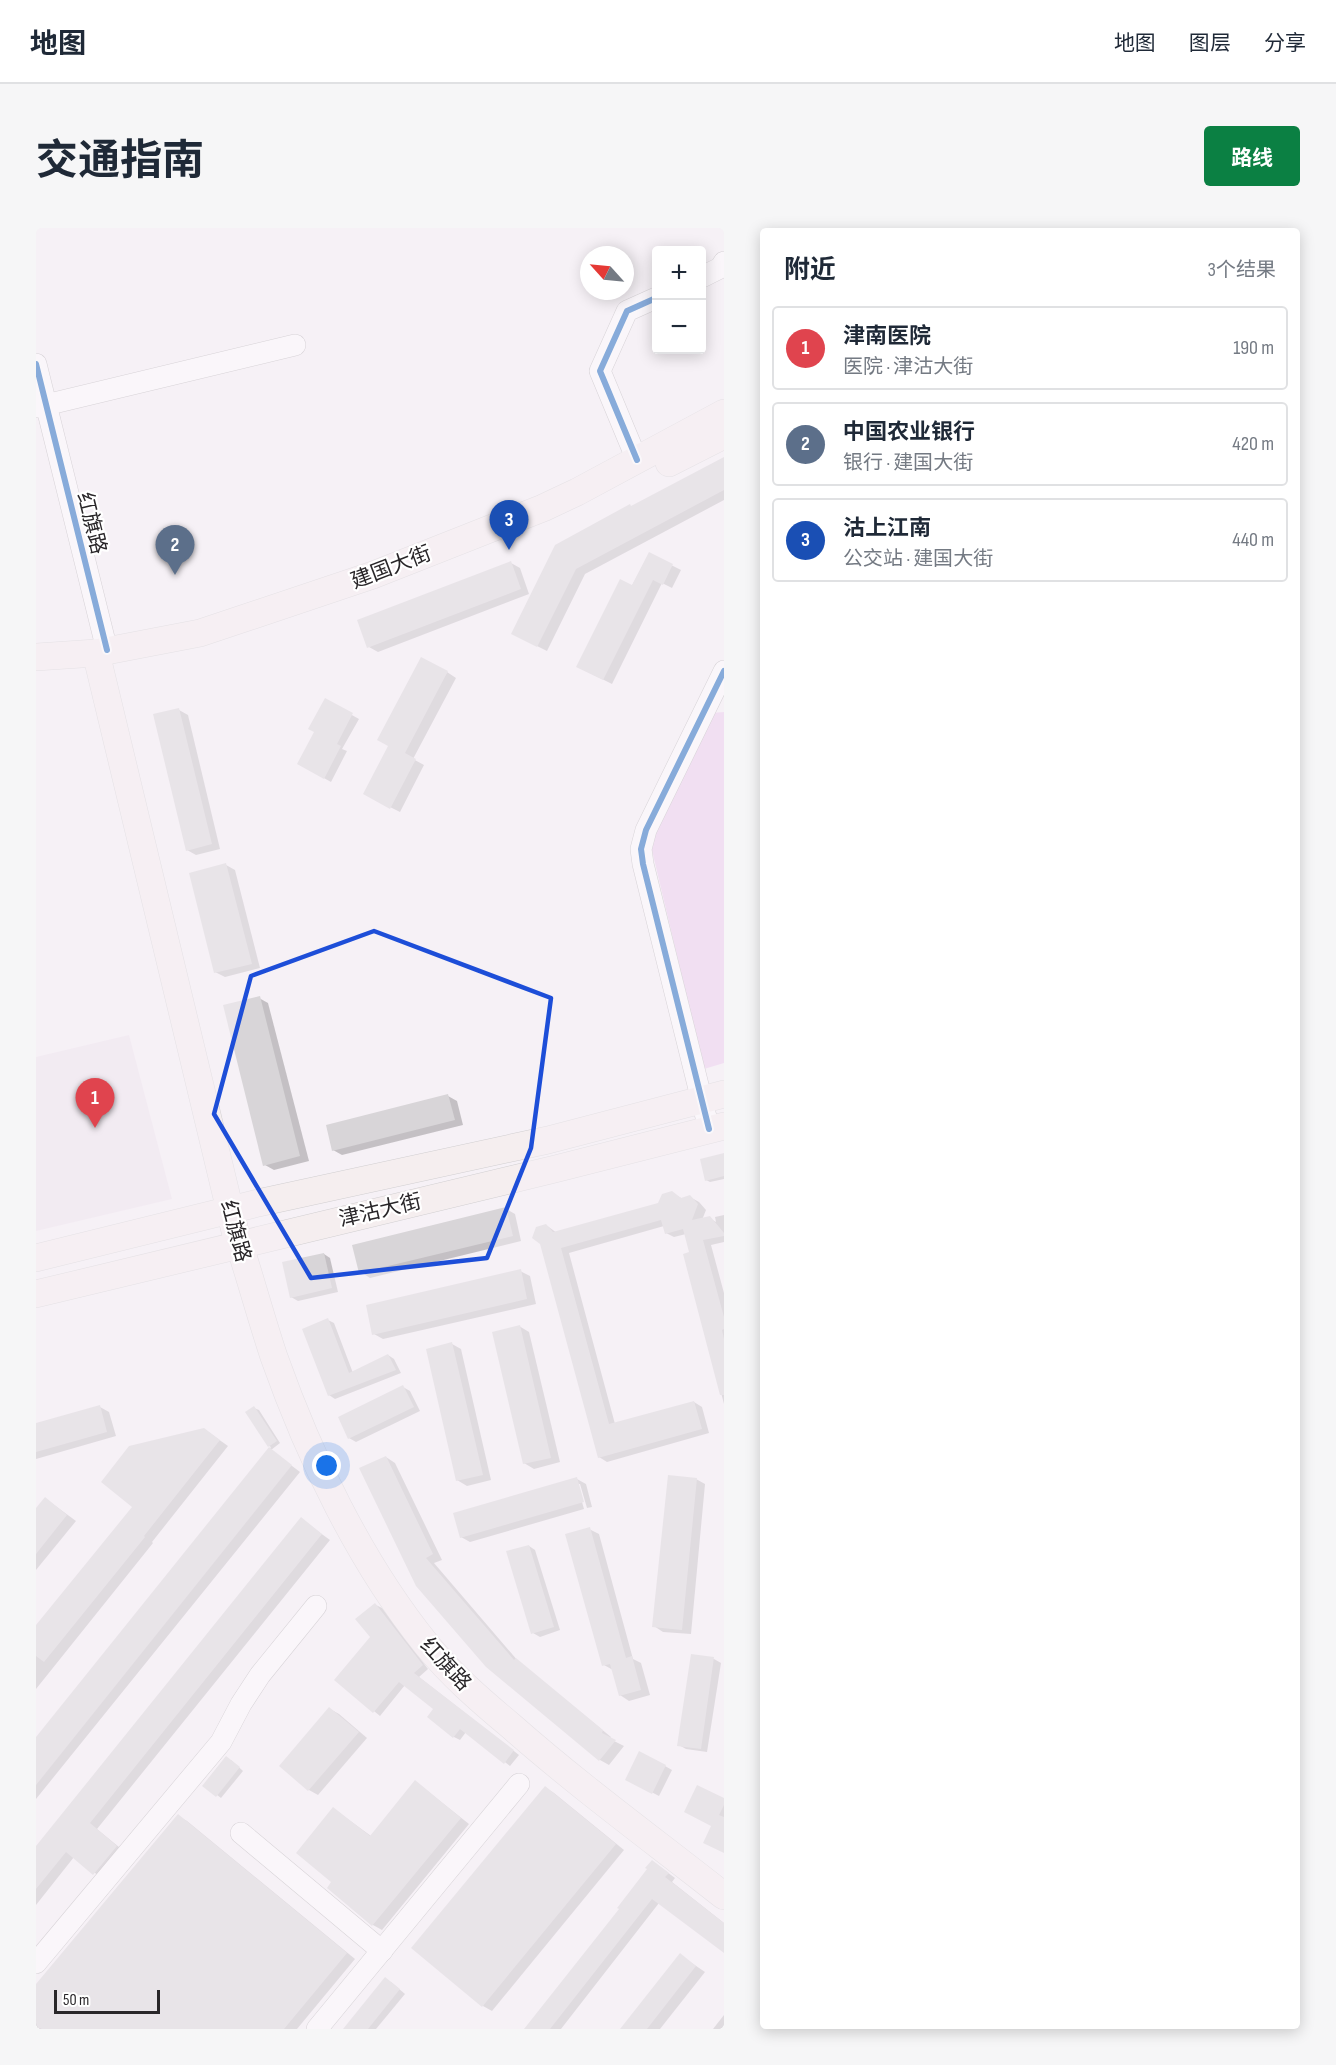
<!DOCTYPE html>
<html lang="zh">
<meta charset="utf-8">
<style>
:root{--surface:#fff;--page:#f6f6f7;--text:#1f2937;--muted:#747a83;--line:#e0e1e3;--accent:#0b8043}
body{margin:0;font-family:"Sofia Sans Condensed","Noto Sans SC",sans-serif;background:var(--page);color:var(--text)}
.controls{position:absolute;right:18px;top:18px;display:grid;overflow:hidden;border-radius:6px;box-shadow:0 3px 15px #0003}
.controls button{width:54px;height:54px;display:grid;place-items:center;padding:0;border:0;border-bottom:2px solid var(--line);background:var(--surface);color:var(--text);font:30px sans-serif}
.compass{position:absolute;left:544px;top:18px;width:54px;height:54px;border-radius:50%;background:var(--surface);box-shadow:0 3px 15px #0003;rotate:297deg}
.scale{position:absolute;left:18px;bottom:15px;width:106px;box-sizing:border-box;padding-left:6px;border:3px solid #292629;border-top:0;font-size:16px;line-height:21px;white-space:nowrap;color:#292629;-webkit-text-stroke:4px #fff;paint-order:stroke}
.you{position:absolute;left:291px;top:1238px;width:21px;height:21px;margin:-15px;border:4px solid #fff;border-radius:50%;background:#1a73e8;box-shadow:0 0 0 9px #1a73e833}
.badge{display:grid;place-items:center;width:39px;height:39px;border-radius:50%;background:var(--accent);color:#fff;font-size:20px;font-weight:700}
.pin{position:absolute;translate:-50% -50px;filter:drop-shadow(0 2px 3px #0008)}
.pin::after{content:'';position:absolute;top:32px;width:21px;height:18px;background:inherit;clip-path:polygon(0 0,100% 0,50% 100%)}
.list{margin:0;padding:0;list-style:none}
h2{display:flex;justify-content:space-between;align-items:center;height:78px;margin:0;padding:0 24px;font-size:26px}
h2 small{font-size:20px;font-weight:400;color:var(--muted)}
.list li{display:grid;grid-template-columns:39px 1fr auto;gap:18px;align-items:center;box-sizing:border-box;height:84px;margin:0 12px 12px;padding:0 12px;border:2px solid var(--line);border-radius:6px}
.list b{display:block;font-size:22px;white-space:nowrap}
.list p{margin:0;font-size:20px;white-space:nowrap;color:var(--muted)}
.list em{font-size:20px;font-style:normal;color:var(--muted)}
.map{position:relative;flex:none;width:688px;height:1801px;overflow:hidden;border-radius:6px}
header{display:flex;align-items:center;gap:36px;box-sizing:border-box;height:84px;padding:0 30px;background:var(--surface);border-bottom:2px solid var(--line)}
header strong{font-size:28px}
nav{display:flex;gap:33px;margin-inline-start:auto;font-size:21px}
.intro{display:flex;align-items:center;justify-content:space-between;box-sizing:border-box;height:144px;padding:0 36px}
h1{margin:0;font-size:42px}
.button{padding:15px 27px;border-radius:6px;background:var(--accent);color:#fff;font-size:21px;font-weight:700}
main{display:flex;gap:36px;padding:0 36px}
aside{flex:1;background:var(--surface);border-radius:6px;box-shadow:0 3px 15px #0003}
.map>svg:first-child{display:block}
.built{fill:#eee4ee}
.green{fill:#eccbee}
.shadow{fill:#0003}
.building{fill:#d8d5d8}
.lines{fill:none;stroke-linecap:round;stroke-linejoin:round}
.minor-casing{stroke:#b3b0b3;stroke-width:22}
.major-casing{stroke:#d1cfd1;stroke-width:28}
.minor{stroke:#fefdfe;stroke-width:21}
.major{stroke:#f5eeef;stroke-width:27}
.cycleway-casing{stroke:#fff;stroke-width:10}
.cycleway{stroke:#0057b8;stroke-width:6}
.marked{fill:none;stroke:#1d4ed8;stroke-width:4.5;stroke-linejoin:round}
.labels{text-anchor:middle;stroke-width:4.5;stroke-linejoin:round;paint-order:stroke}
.street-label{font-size:21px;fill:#292629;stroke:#fff}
</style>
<header>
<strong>地图</strong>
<nav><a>地图</a><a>图层</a><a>分享</a></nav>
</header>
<div class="intro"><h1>交通指南</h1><a class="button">路线</a></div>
<main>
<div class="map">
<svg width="688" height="1801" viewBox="0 0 688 1801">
<rect width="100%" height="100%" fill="#f6f1f6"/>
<polygon class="built" points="93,807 136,971 0,1003 0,829"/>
<polygon class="green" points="688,484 688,835 668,841 614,614 675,485"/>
<g class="shadow">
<polygon points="688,231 688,272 549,346 511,423 477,406 596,279"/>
<polygon points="613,326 645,342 636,360 626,355 576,456 550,443"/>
<polygon points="475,335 484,340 493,366 342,424 333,419"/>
<polygon points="411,444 420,450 377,531 388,537 364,584 338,571"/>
<polygon points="289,472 323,491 306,521 311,523 295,554 263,536 280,503"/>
<polygon points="143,482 152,487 184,621 160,627 151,622"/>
<polygon points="190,637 199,642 224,740 189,749 179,744"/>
<polygon points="223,770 232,775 273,933 238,942 229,937"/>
<polygon points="412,868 421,873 427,897 306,927 297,922"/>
<polygon points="688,927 688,951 674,954 670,952"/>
<polygon points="636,965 647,971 654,969 663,974 670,982 666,992 673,990 680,994 679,989 688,987 688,1014 675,1017 688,1065 688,1176 649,1027 655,1025 650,1006 638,1009 630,1005 628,998 533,1025 579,1196 658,1174 666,1179 673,1205 571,1234 563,1229 510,997 521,1005 624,976"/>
<polygon points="470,981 479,986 485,1013 334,1050 325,1044"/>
<polygon points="288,1026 294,1030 302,1064 262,1073 255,1069"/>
<polygon points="484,1043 494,1048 500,1076 347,1111 338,1106"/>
<polygon points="292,1092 298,1095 317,1145 352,1127 358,1131 365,1145 299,1171 293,1167"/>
<polygon points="483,1098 493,1104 524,1234 498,1241 488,1235"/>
<polygon points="416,1116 425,1121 455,1252 431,1258 421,1252"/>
<polygon points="367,1159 374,1163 384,1183 320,1214 313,1210"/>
<polygon points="64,1179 73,1184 80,1208 0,1231 0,1197"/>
<polygon points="218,1180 223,1182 244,1215 235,1222 264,1244 0,1571 0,1511 235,1219 233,1218"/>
<polygon points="168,1201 192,1218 116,1314 117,1315 0,1461 0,1400"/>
<polygon points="350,1229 359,1235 406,1332 398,1335 482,1433 575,1509 574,1511 588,1518 573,1537 564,1532 382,1357"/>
<polygon points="541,1251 550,1256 556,1279 551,1280 544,1256 541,1256 548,1281 434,1314 425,1309"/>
<polygon points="660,1251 669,1256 655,1406 627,1404 618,1398"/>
<polygon points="10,1271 40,1293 0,1342 0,1283"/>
<polygon points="265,1291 294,1312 61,1601 89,1624 67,1651 38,1629 0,1677 0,1622"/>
<polygon points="553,1301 563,1306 597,1431 605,1435 614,1467 593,1473 584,1467 577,1442 568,1437"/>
<polygon points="493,1318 499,1322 524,1402 504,1409 497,1405"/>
<polygon points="340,1377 346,1380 392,1441 383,1449 483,1527 474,1538 430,1504 424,1512 418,1509 399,1481 369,1457 344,1488 300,1452 336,1409"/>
<polygon points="656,1427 678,1431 685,1435 671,1524 650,1521 643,1517"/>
<polygon points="294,1481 303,1486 331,1510 282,1567 273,1562 245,1538"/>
<polygon points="195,1532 207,1543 185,1570 168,1557"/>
<polygon points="629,1538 636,1542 623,1568 598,1555"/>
<polygon points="380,1554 433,1596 346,1702 337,1697 293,1660 297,1654 298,1581 335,1608"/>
<polygon points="509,1559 518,1565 588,1622 456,1783 447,1778"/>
<polygon points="688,1572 688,1624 677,1598"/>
<polygon points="142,1588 151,1593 319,1731 261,1801 0,1801 0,1759"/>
<polygon points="623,1638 639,1650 636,1654 688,1695 688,1723 623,1675 525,1801 491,1801"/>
<polygon points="644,1727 669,1744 624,1801 586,1801"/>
<polygon points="355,1754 369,1766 340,1801 315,1801"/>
<polygon points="688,1787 688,1801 677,1801"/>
</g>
<g class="building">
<polygon points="688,229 688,262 540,341 501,419 475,406 519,317 594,276 595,278"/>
<polygon points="613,324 637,336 627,357 617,352 567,452 540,439 584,351 596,357"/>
<polygon points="475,333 485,361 331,420 321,392"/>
<polygon points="385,429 412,443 369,525 380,531 354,581 327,566 352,518 341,512"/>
<polygon points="289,470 317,485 301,516 305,518 288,551 261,536 278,504 272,501"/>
<polygon points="143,480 176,616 150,623 117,486"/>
<polygon points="190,635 216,736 178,745 153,645"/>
<polygon points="224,768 264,928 227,938 187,777"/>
<polygon points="412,866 419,892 296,923 290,897"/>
<polygon points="688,925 688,948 669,953 664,931"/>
<polygon points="636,963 645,970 654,967 662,976 656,992 674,988 688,1005 688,1008 667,1012 688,1089 688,1101 686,1102 688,1111 688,1167 684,1167 647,1026 653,1024 647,1001 629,1006 625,992 525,1020 573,1196 658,1173 666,1201 562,1230 504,1016 496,1010 500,999 510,996 517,1004 622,975 626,966"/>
<polygon points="470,979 477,1008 323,1045 316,1017"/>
<polygon points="288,1025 296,1060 254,1070 246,1034"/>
<polygon points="485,1041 491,1071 336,1107 330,1077"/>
<polygon points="292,1090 313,1145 352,1126 360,1142 292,1168 266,1101"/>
<polygon points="484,1097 515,1230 487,1236 456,1104"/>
<polygon points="416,1114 447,1247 420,1253 390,1121"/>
<polygon points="367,1157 378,1179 312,1211 302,1189"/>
<polygon points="64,1177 71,1204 0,1224 0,1195"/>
<polygon points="218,1178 241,1213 232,1219 209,1184"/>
<polygon points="168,1200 184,1212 108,1308 109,1309 8,1434 0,1428 0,1397 96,1279 65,1254 93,1218"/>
<polygon points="233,1219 256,1237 0,1557 0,1509"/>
<polygon points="350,1228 397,1326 390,1330 478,1432 480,1430 567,1502 566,1505 580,1512 563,1533 450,1439 380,1358 323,1240"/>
<polygon points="632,1247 661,1250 646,1402 616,1399"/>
<polygon points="541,1249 548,1274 424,1310 417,1285"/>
<polygon points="9,1269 31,1287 0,1326 0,1280"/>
<polygon points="265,1289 286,1306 54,1595 81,1618 57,1647 30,1624 0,1661 0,1618"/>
<polygon points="554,1299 590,1430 596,1428 605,1462 583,1468 574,1436 566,1438 529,1306"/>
<polygon points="493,1317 518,1399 495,1406 470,1323"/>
<polygon points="339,1375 387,1437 378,1445 478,1522 468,1536 424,1501 417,1510 391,1489 397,1481 363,1454 337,1485 298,1452 334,1409 319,1391"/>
<polygon points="655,1426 678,1429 665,1521 641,1518"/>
<polygon points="293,1479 323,1504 272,1563 243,1538"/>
<polygon points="603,1523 630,1537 616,1566 589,1552"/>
<polygon points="190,1528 204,1539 180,1569 166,1558"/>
<polygon points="379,1552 425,1590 336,1698 291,1660 295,1654 260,1625 297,1579 334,1608"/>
<polygon points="661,1557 688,1570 688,1577 683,1587 688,1589 688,1625 667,1615 675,1598 648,1584"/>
<polygon points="509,1558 580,1616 446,1779 375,1720"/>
<polygon points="142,1586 311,1725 248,1801 0,1801 0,1756"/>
<polygon points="616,1632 633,1645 629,1649 688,1695 688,1725 616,1671 514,1801 488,1801 583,1681 581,1680 611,1641 609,1640"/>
<polygon points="644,1725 660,1738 611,1801 584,1801"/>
<polygon points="349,1749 364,1761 332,1801 307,1801"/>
</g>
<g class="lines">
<defs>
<g id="minor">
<polyline points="666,49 684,40 688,34"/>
<polyline points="0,136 71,422"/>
<polyline points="1,179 259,117"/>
<polyline points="601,232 564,143 591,83 620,70"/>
<polyline points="673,901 607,636 605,621 610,602 688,443"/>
<polyline points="205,1605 346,1723"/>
<polyline points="0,1735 185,1514 205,1476 224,1447 280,1378"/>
<polyline points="281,1801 483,1556"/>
</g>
<g id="major">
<polyline points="633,235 688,207"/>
<path d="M60 425 199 1003C213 1045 224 1087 238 1129 273 1228 324 1334 390 1416 415 1447 445 1473 475 1498 543 1558 617 1612 688 1668"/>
<polyline points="0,429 60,425 164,405 337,347 507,280 541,264 688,185"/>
<polyline points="0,1030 222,975 512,912 688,866"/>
<polyline points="0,1066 519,941 688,898"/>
</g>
</defs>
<use href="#minor" class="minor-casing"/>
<use href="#major" class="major-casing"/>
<use href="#minor" class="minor"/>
<use href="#major" class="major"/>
<defs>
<g id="cycleway">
<polyline points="0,136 71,422"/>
<polyline points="601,232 564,143 591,83 620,70"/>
<polyline points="673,901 607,636 605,621 610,602 688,443"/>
</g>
</defs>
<use href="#cycleway" class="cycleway-casing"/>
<use href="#cycleway" class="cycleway"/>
</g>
<path d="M0 0H688V1801H0ZM338 703 515 770 495 920 451 1030 275 1050 178 886 215 748Z" fill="#f6f1f6" fill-opacity=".55" fill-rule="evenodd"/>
<path class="marked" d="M338 703 515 770 495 920 451 1030 275 1050 178 886 215 748Z"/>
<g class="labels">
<g class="street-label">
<text transform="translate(56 295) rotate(76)" y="7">红旗路</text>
<text transform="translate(355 339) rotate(-21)" y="7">建国大街</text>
<text transform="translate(344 982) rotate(-13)" y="7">津沽大街</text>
<text transform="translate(200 1003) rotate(75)" y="7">红旗路</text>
<text transform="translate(410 1436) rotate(47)" y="7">红旗路</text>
</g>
</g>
</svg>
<div class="controls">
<button>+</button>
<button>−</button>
</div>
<svg class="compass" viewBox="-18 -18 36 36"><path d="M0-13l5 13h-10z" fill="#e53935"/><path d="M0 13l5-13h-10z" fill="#747a83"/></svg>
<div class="scale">50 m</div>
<div class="you"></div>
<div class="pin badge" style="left:59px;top:900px;background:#e0444e">1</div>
<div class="pin badge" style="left:139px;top:347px;background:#5c6f8a">2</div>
<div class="pin badge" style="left:473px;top:322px;background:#1a4fb4">3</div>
</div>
<aside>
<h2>附近<small>3个结果</small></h2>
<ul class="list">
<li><span class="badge" style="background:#e0444e">1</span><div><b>津南医院</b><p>医院 · 津沽大街</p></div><em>190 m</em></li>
<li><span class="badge" style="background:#5c6f8a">2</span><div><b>中国农业银行</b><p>银行 · 建国大街</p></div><em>420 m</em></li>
<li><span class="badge" style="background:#1a4fb4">3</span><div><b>沽上江南</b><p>公交站 · 建国大街</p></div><em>440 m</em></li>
</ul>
</aside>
</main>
